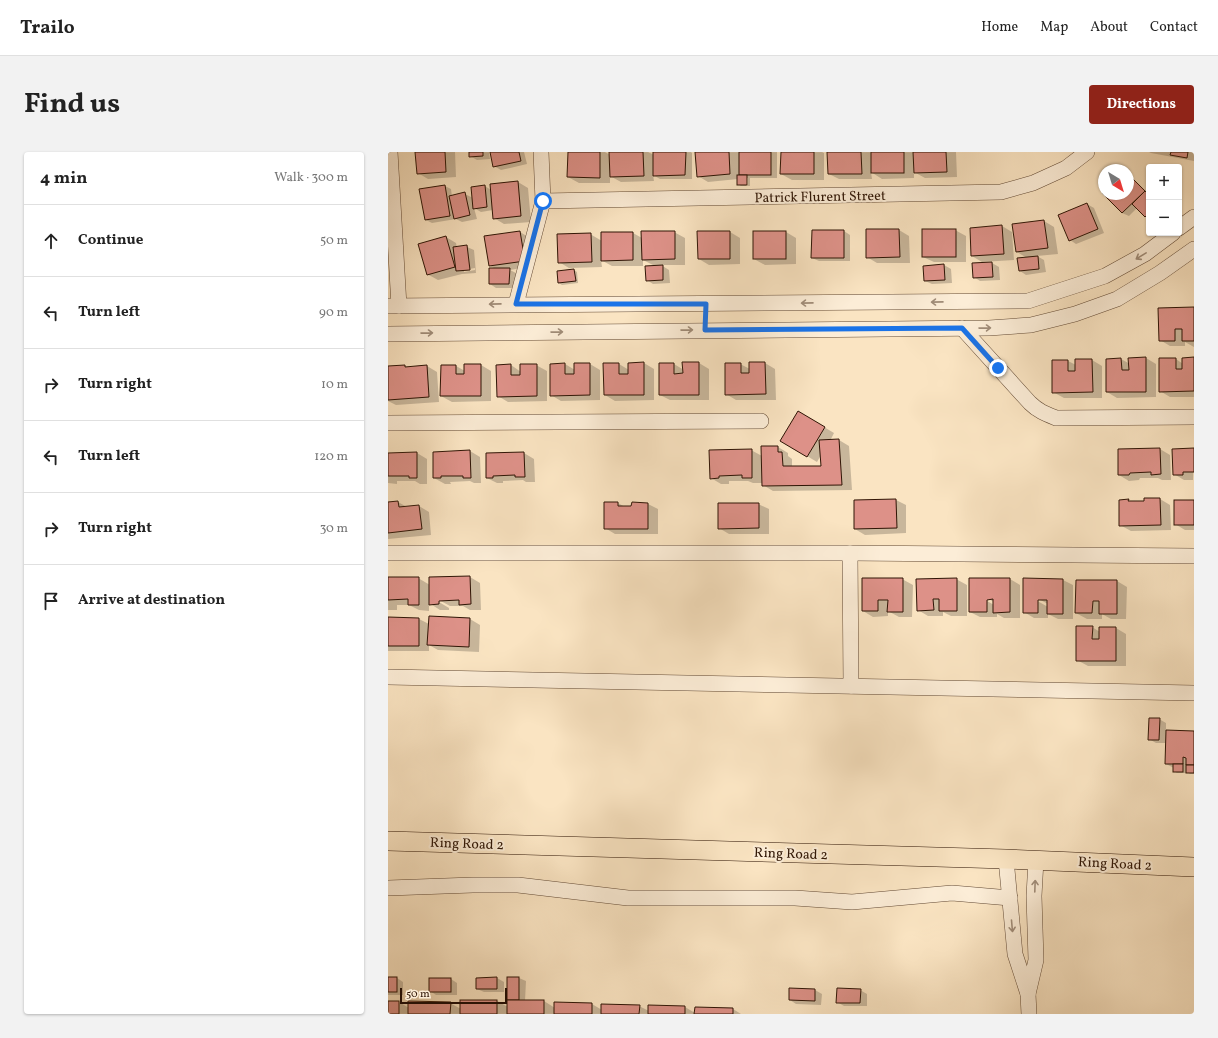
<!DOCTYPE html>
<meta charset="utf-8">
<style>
:root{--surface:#fff;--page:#f2f2f2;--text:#222;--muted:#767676;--line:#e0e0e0;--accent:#8f2418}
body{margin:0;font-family:Vollkorn,serif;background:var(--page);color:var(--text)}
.controls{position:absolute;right:12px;top:12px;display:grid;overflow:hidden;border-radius:4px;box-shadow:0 1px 3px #0004}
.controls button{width:36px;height:36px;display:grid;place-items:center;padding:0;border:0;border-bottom:1px solid var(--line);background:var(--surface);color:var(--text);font:20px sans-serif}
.compass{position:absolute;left:710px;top:12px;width:36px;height:36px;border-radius:50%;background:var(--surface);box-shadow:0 1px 3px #0004;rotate:142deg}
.scale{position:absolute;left:12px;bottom:10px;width:107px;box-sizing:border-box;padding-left:4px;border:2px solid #2f1505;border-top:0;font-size:11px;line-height:14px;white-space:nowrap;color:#2f1505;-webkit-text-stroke:3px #fcedd7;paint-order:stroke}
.stop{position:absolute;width:12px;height:12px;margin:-9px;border:3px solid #1a73e8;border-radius:50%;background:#fff}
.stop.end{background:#1a73e8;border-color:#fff;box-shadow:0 1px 4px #0008}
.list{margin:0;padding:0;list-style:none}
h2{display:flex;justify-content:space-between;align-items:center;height:52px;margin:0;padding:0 16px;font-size:17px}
h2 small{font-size:13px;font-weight:400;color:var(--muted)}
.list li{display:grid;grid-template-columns:26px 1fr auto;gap:12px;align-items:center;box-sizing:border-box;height:72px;padding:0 16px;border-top:1px solid var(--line)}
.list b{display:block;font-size:15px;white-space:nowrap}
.list em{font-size:13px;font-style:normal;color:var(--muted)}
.icon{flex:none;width:22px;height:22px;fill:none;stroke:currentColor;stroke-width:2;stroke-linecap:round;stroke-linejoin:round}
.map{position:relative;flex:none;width:806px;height:862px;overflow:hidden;border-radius:4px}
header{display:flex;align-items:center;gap:24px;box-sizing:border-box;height:56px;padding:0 20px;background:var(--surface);border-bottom:1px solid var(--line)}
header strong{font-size:19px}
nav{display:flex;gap:22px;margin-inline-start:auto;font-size:14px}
.intro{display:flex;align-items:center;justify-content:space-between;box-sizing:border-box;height:96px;padding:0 24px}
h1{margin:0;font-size:28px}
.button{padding:10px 18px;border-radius:4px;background:var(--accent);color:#fff;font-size:14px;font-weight:700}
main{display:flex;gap:24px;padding:0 24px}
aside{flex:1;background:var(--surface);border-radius:4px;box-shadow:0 1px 3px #0004}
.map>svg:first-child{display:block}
.shadow{fill:#0003;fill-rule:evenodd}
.building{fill:#dd9188;stroke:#2f1505}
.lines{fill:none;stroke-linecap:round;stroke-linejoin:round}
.minor-casing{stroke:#624934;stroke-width:16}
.major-casing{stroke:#2f1505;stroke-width:20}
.minor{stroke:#fcedd7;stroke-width:15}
.major{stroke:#fae4c2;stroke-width:19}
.oneway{stroke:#a08c78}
.route{stroke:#1a73e8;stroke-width:5}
.labels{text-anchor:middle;stroke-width:4;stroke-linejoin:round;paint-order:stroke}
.street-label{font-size:14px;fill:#2f1505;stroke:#fcedd7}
</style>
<header>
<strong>Trailo</strong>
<nav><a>Home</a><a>Map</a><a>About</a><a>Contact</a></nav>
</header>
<div class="intro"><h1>Find us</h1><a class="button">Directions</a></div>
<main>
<aside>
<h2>4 min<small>Walk · 300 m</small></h2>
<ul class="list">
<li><svg class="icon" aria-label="ahead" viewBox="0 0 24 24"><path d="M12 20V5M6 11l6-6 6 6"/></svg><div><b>Continue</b></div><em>50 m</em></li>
<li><svg class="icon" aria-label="left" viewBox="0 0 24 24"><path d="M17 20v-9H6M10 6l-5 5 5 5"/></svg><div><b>Turn left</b></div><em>90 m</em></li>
<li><svg class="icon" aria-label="right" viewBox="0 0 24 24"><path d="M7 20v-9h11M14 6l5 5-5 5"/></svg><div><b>Turn right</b></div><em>10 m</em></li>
<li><svg class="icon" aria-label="left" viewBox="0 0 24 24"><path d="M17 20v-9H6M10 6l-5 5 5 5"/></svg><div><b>Turn left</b></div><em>120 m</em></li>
<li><svg class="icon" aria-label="right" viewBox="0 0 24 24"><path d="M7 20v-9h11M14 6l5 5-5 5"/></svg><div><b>Turn right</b></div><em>30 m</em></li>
<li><svg class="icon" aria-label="arrive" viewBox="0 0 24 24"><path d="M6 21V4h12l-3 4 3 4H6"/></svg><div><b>Arrive at destination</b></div></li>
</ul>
</aside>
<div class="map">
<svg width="806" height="862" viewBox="0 0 806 862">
<rect width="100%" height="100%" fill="#fae4c2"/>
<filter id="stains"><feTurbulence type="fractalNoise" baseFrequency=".005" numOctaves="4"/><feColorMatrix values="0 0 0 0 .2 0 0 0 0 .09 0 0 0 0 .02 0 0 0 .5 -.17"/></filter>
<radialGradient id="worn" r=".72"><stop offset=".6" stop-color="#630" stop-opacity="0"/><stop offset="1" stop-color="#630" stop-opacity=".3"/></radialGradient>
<g class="shadow">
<polygon points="28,0 67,0 68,25 40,27 30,21"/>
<polygon points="82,0 101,0 102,7 89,8 82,4"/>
<polygon points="103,0 136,0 139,12 113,18 106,14"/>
<polygon points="181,0 217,0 222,3 222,0 260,0 266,3 266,0 303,0 304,1 304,27 272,27 265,23 266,29 233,30 222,24 222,31 191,31 180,25"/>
<polygon points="308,0 389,0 389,26 362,26 362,34 360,34 360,26 358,26 358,34 353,34 350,32 350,27 320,30 310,24"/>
<polygon points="394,0 434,0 436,1 436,28 404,28 393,22"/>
<polygon points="440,0 568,0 569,25 537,26 526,20 526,26 494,27 483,20 484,27 451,27 441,22"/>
<polygon points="761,0 806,0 806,9 763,1"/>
<polygon points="740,22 761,42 761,66 749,56 741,64 734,61 716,42 740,42"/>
<polygon points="130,30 140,36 143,70 116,72 106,66 105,58 93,60 86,56 89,67 74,70 68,67 44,71 38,68 57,34 63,37 64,45 77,42 85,46 97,34 103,38"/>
<polygon points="699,52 706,56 716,81 688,92 682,88"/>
<polygon points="656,69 666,75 670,102 649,104 656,108 658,120 638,123 632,119 639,106 629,100 625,73"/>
<polygon points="614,74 624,80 626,108 594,110 584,104 583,77"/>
<polygon points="479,78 511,78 521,84 522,111 489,111 479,105"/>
<polygon points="567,78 578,84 578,110 546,110 535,105"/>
<polygon points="456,79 462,83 462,109 431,109 424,106"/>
<polygon points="132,80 142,86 146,114 122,118 128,121 128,136 108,136 102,132 108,117 102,114"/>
<polygon points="286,80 297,86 297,113 273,113 281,118 282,131 265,132 259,128 267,114 255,108 255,114 224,114 213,108 214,115 181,116 171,110 202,82 214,89 214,81 245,81 254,86"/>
<polygon points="310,80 342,80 352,86 352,112 321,113 311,107"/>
<polygon points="398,80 408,86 408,112 377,113 366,107"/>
<path d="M58 85 68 91 69 96 79 95 86 98 88 121 74 122 50 128 39 122ZM87 116V118L76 120V118Z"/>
<polygon points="604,111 611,115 612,128 592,129 586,125 585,112"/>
<polygon points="556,113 563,117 564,131 544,132 537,129"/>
<polygon points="186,118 189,120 190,131 174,133 171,131 170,120"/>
<polygon points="806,156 806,195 797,190 797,194 782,194 772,188"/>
<polygon points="758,206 768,212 768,245 729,246 719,240 733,207 742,212"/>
<polygon points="806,206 806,245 782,245 772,239 788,207 795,212"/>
<polygon points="704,208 714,214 714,246 676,246 665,240 680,209 688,213"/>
<polygon points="256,211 266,217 266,248 227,249 217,243 231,212 241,218"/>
<polygon points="311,211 321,217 321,248 282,248 272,243 286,212 296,218"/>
<polygon points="362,211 377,211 387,217 388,248 348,248 338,242 352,212 362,217"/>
<polygon points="177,212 187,218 202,212 212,218 212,248 173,249 163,243 163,213"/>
<polygon points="93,213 103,219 103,249 64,250 53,244 54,214 68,214 77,219"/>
<polygon points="123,213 133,220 148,213 159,219 159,249 120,250 110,244"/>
<polygon points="17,214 20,216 39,214 49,220 51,250 8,253 0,249 0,215"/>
<polygon points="411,260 446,281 442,289 451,288 461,294 464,338 385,339 375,333 375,331 365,331 360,329 341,329 341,332 333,332 323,326 363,298 374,304 390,295 400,301 400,304 404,307 404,315 434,315 433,303 429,310 394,289"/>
<polygon points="772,297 782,303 783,328 774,328 770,326 752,326 751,328 741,329 731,323"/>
<polygon points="806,297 805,328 796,328 786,322"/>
<polygon points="82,299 92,305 93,331 86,331 82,329 62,330 63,332 57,332 46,326 46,301"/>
<polygon points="29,301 39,307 39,332 32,332 27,329 9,329 9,332 0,331 0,302"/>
<polygon points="136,301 146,307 147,330 138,330 135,328 115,329 115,331 109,331 99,326"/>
<polygon points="772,347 782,353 783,378 743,379 732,373 732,348 740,348 744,350 757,350"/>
<polygon points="508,348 518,353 518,381 477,383 467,377"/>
<polygon points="806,349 806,378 797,378 787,372"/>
<polygon points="10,350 19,355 31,354 41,360 43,383 0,387 0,351"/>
<polygon points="230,351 237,355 244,355 245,351 260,352 270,357 270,382 227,382 217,376"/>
<polygon points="370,352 381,357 381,382 341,382 331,376"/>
<polygon points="82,425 92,431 93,458 82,458 75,454 62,454 51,448 51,450 61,456 61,458 52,458 41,451 41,459 31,458 21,453 9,453 9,458 0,458 0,426 30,426 42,433"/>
<polygon points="514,427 525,433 524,465 511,465 500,459 500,464 485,465 475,459"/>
<polygon points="568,427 579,433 579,464 563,464 555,460 555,464 540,464 530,458"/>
<path d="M582 427H622L632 433V466H616L609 462V465H592L582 460ZM595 444 606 450V453L594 446Z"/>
<path d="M636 427 675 428 685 433V467H670L660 462V466H646L636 460ZM647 445 660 452V455L646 447Z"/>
<polygon points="729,429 739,435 738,467 723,467 714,462 714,467 699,467 688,461"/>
<polygon points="42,465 82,467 92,473 91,500 50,498 41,493 41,499 0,499 0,466 31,467 41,472"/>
<polygon points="704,475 712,480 712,476 728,476 738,482 738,514 700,514 689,508"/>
<polygon points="771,567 778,571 778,579 806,580 806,622 802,622 798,619 798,621 789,621 786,619 786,616 778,612 778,591 768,591 761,587"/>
<polygon points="0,826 9,826 15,830 15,843 0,843"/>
<polygon points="109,826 116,830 116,840 96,840 89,837"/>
<polygon points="120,826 131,826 138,829 137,849 156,849 167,856 167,851 204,852 214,858 251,854 261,859 261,854 297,855 307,861 345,857 353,862 0,862 0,850 11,850 21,856 62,851 73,857 109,849 120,855"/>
<polygon points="63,827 69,831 69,843 48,843 42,839"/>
<polygon points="427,838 434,842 433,853 408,852 402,848"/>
<polygon points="472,838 479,842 479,854 456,854 449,850"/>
</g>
<g class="building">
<polygon points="27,0 57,0 58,20 29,22"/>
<polygon points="81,0 95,0 95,4 81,5"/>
<polygon points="102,0 131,0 133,9 105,15"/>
<polygon points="180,0 212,0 212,26 179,25"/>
<polygon points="221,0 255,0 256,24 222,25"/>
<polygon points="265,0 298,0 297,23 265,24"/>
<polygon points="307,0 341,0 342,22 309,25"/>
<rect x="351" y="0" width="32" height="23"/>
<polygon points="393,0 426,0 426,22 392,22"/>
<polygon points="439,0 473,0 474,22 440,22"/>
<rect x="483" y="0" width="33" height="21"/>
<polygon points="525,0 558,0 559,20 526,21"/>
<polygon points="783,0 800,0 799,6 782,3"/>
<polygon points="740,22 757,39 734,61 714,41 716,39 716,42 740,42"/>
<rect x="349" y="23" width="10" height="10"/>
<polygon points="130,29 133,64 105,67 102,32"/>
<polygon points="57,33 62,64 37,68 31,37"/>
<polygon points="97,33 99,55 85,57 83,35"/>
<polygon points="757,39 761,43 761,61 757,65 744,52"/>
<polygon points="77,40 82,63 66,67 61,44"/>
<polygon points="699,51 710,77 681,89 670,63"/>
<polygon points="656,68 660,96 628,100 624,72"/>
<polygon points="614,73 616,102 583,104 582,76"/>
<polygon points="478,77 511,77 512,105 478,106"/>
<rect x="534" y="77" width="34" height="28"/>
<polygon points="424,78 456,78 456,106 423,106"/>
<polygon points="132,79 137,109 101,114 96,84"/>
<polygon points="253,79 287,79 287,107 254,108"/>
<polygon points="309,79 342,79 342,107 310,107"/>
<rect x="365" y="79" width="33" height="28"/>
<polygon points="213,80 245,80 245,108 213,109"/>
<polygon points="203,81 204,110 170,111 169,82"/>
<polygon points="58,84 67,115 39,123 30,92"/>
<polygon points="79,93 82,118 68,119 65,95"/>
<polygon points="650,104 651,117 631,119 629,106"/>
<polygon points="604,110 605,125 585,126 584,111"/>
<polygon points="556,112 557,128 536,129 535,114"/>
<polygon points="275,113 275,128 258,129 257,114"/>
<polygon points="101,116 122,116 121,132 101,132"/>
<polygon points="186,117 188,129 170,131 169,119"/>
<polygon points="806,155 806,189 794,189 794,177 787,177 787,189 771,189 770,156"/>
<polygon points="758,205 758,240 718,240 718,207 733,206 734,218 741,218 740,206"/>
<polygon points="806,205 806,239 771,240 771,206 788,206 788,217 794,217 794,206"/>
<polygon points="687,207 704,207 705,240 664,241 664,208 680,208 680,219 687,219"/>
<polygon points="256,210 256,243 216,243 215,211 231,211 231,222 240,222 240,211"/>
<polygon points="294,210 311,210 311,243 271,243 271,211 286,211 286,222 295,221"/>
<polygon points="361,210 377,210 378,242 337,243 337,211 353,211 353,221 361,221"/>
<polygon points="177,211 177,222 186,222 186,211 202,211 202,243 162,244 162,212"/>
<polygon points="76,212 93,212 93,244 52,244 53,213 68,213 68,222 76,222"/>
<polygon points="123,212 123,223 132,223 132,212 149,212 149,244 109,245 108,213"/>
<polygon points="17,213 17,215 39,213 41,245 0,248 0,214"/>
<polygon points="410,259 437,275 419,305 392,289"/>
<polygon points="451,287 454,333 374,334 373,294 390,294 390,300 394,300 395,314 433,314 431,288"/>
<polygon points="772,296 773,322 763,323 763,320 742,321 741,323 730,323 730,297"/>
<polygon points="806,296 806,320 795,320 795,323 785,323 784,297"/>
<polygon points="364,297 364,326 354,326 354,323 331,324 331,326 322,327 321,298"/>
<polygon points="82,298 83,326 75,326 75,324 53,324 53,326 45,326 45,300"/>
<polygon points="29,300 29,326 21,326 21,324 0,324 0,301"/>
<polygon points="136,300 137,325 127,325 127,323 105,324 105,326 98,326 98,301"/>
<polygon points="756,346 772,346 773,373 731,374 731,348 741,347 740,349 756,349"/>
<polygon points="508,347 509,376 466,377 466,348"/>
<rect x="786" y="348" width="20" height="25"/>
<polygon points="10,349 11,355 31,353 34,377 0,381 0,350"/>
<polygon points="216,350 230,350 230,354 243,354 244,350 260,351 260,377 216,377"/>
<polygon points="330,351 371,351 371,376 330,377"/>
<polygon points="82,424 83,452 71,453 71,448 51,449 51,452 41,453 41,425"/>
<polygon points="0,425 31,425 31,453 20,453 20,447 0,448"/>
<polygon points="474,426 515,426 515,460 499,460 500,448 490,448 490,459 474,459"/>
<polygon points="569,426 569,459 551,459 551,447 545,447 546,458 529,459 528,427"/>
<polygon points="581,426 622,426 622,460 605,461 605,447 599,448 599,460 581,460"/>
<polygon points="635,426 675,427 675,462 659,462 659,448 650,448 650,461 635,461"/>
<polygon points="688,428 729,428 729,462 711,462 711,449 705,449 704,461 687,461"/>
<polygon points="41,464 82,466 81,495 39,493"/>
<polygon points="0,465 31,466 31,494 0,494"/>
<polygon points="688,474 705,474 704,487 711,487 711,475 728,475 728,509 688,509"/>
<polygon points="761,566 772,566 771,588 760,588"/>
<polygon points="778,578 806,579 806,613 798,613 798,606 795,605 795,612 777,612"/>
<rect x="785" y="612" width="10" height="8"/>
<rect x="798" y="613" width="8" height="8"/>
<rect x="0" y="825" width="9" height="15"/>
<polygon points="109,825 109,837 88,837 88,826"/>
<rect x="119" y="825" width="12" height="23"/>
<rect x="41" y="826" width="22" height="14"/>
<polygon points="401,836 427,837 427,849 401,848"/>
<polygon points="449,836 473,837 472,851 448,851"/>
<rect x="72" y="848" width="37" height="14"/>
<rect x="119" y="848" width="37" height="14"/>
<rect x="0" y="849" width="11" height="13"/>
<polygon points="20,849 63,850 62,862 20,862"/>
<polygon points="166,850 204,851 204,862 166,862"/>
<polygon points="213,852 252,853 251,862 213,862"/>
<polygon points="260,853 297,854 297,862 260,862"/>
<polygon points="307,855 345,856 345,862 306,862"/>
</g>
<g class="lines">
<defs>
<g id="minor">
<polyline points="2,0 11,154"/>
<polyline points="155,49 613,40 645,31 678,16 699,0"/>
<polyline points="791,76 806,65"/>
<polyline points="128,152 155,49 153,0"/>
<polyline points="0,154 640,149 717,124 757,102 785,81"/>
<path d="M574 176 642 251C650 259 658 262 668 266L806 265"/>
<polyline points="0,182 601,176 643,173 687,162 729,147 772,121 806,97"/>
<polyline points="0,271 373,269"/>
<polyline points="0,401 462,401 806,404"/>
<polyline points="462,401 463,534"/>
<polyline points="0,525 806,541"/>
<polyline points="618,707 627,802 640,842 641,862"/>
<polyline points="0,736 85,733 130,733 240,746 407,746 464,750 564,741 622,746"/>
<polyline points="640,842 648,808 646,744 648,708"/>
</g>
<polyline id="major" points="0,689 618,707 806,715"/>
</defs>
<use href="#minor" class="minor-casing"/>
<use href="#major" class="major-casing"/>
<use href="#minor" class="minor"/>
<use href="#major" class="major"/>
</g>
<defs><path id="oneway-shaft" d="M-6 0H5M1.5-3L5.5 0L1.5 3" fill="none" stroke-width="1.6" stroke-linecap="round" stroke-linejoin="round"/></defs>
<g class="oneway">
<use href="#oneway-shaft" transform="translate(753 104) rotate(149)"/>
<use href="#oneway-shaft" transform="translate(549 150) rotate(179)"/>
<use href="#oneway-shaft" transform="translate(419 151) rotate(179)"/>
<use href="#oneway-shaft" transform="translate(107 152) rotate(179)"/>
<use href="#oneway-shaft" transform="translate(597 176) rotate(-1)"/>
<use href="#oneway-shaft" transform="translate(299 178) rotate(-1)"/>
<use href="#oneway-shaft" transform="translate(169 180) rotate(-1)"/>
<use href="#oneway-shaft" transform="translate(39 181) rotate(-1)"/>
<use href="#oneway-shaft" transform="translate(647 734) rotate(-88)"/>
<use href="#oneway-shaft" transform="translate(624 774) rotate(85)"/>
</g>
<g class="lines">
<polyline class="route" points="155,49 128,152 318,152 317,178 574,176 610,216"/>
</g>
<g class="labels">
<g class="street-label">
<text transform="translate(432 44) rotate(-1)" y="5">Patrick Flurent Street</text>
<text transform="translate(79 691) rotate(2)" y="5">Ring Road 2</text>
<text transform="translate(403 701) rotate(2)" y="5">Ring Road 2</text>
<text transform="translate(727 711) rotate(3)" y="5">Ring Road 2</text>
</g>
</g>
<rect width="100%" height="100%" filter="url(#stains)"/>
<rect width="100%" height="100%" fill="url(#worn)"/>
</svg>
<div class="controls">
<button>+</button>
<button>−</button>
</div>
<svg class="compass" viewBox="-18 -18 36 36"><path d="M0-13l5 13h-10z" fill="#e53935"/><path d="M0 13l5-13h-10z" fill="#767676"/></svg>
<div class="scale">50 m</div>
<div class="stop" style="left:155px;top:49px"></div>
<div class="stop end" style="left:610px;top:216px"></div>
</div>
</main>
